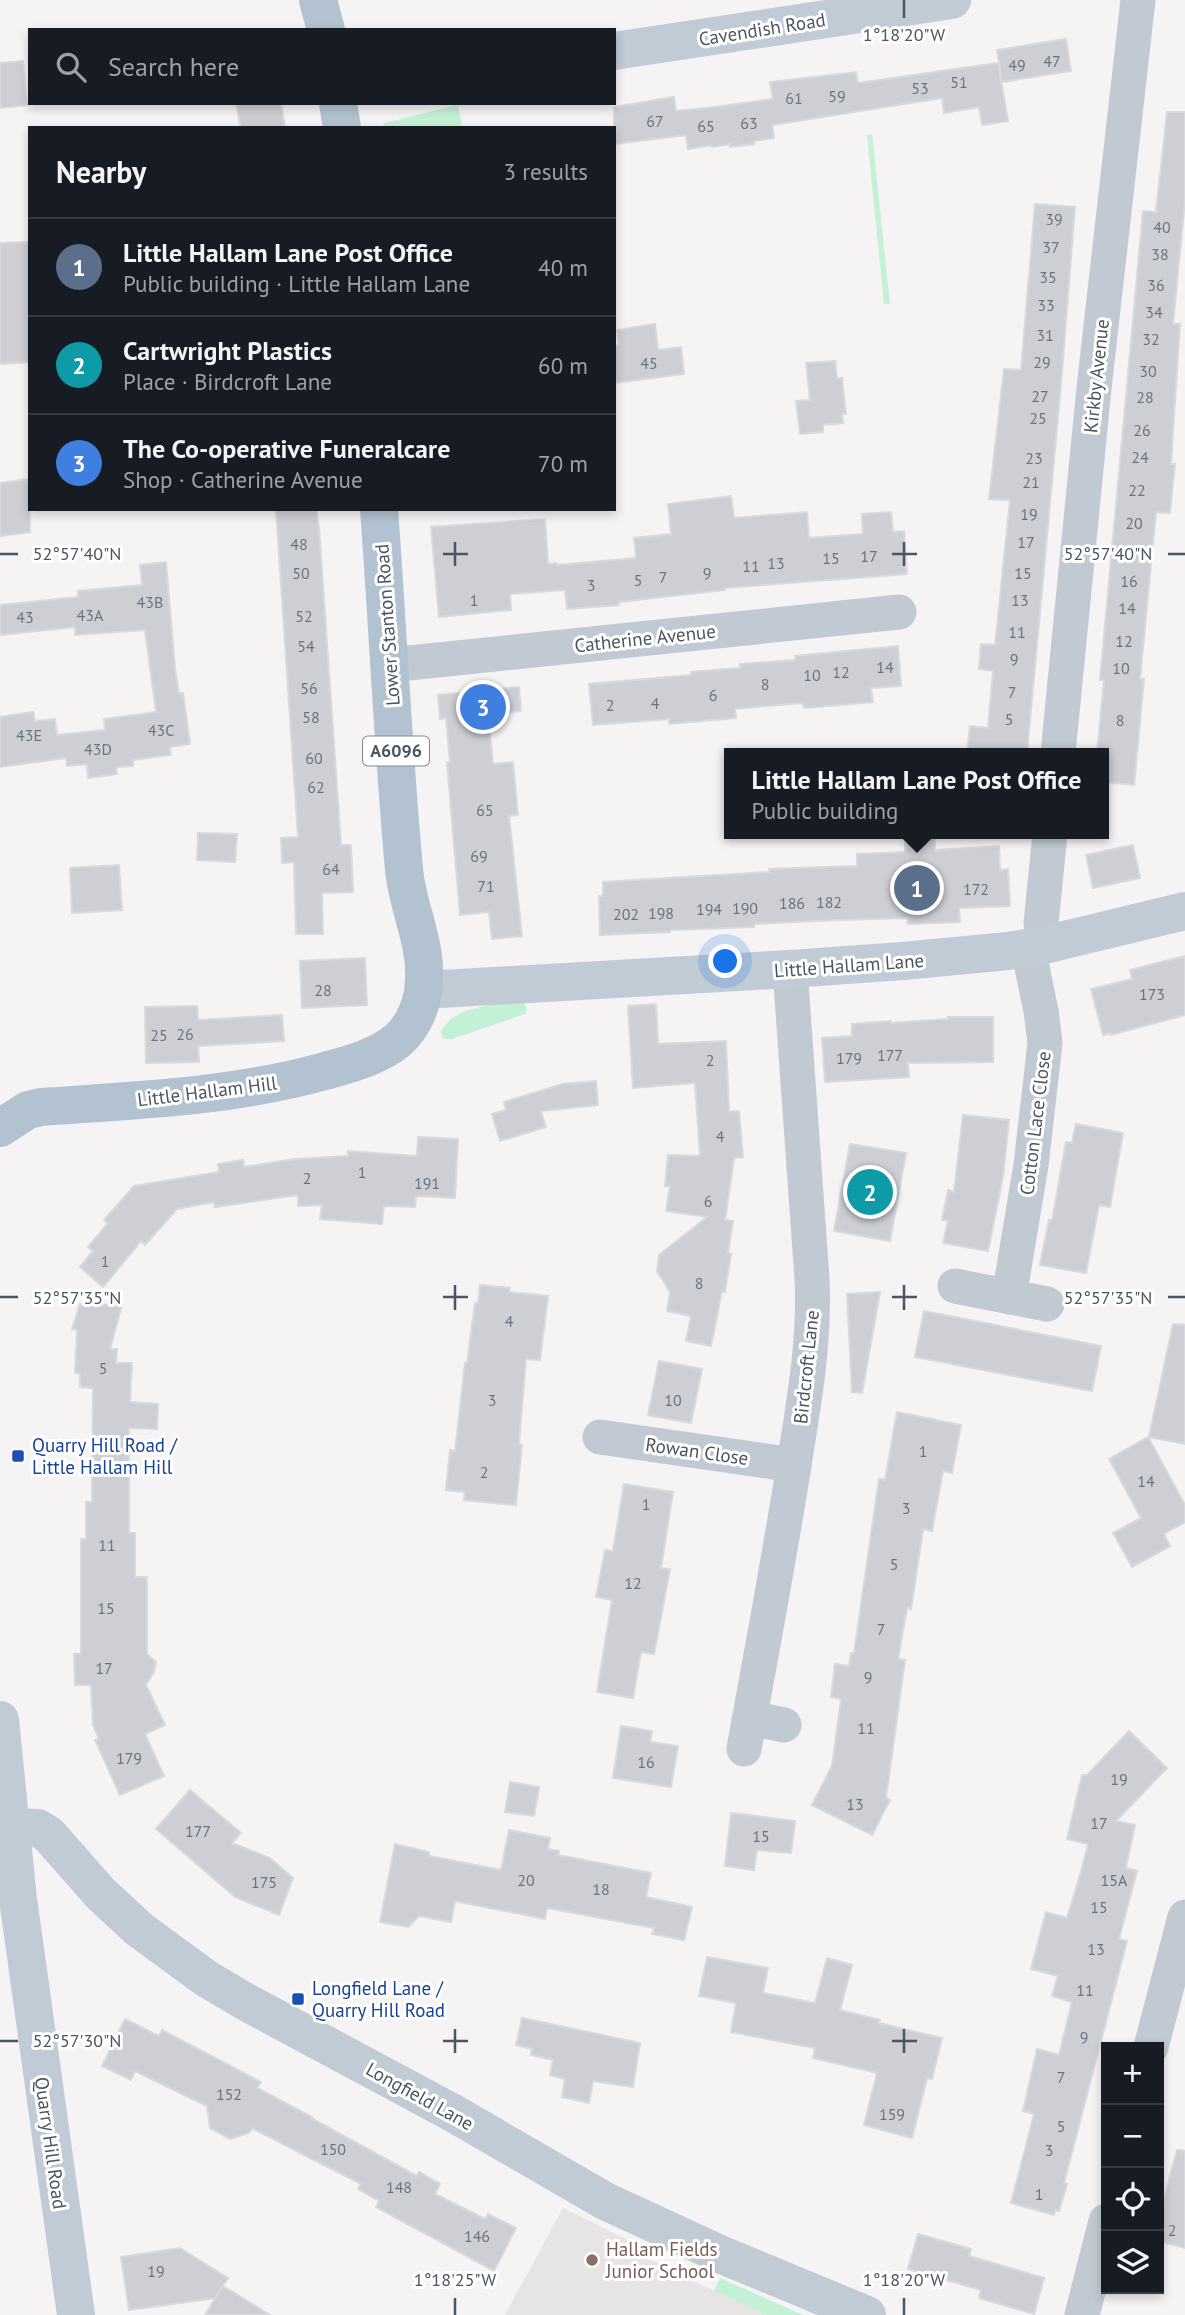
<!DOCTYPE html>
<meta charset="utf-8">
<style>
:root{--surface:#171b24;--page:#20242c;--text:#f1f3f6;--muted:#9ea1a6;--line:#363941;--accent:#1a73e8}
body{margin:0;font-family:"PT Sans",sans-serif;background:var(--page);color:var(--text)}
.controls{position:absolute;right:21px;bottom:21px;display:grid;overflow:hidden;border-radius:0px;box-shadow:0 4px 10px #0003}
.controls button{width:63px;height:63px;display:grid;place-items:center;padding:0;border:0;border-bottom:2px solid var(--line);background:var(--surface);color:var(--text);font:35px sans-serif}
.you{position:absolute;left:726px;top:962px;width:24px;height:24px;margin:-18px;border:5px solid #fff;border-radius:50%;background:#1a73e8;box-shadow:0 0 0 10px #1a73e833}
.badge{display:grid;place-items:center;width:46px;height:46px;border-radius:50%;background:var(--accent);color:#fff;font-size:23px;font-weight:700}
.pin{position:absolute;translate:-50% -50%;border:4px solid #fff;box-shadow:0 2px 7px #0006}
.popup{position:absolute;left:724px;top:748px;width:385px;height:91px;box-sizing:border-box;display:grid;place-content:center;border-radius:0px;background:var(--surface);filter:drop-shadow(0 2px 5px #0005);font-size:23px;white-space:nowrap;color:var(--muted)}
.popup b{font-size:26px;color:var(--text)}
.popup::after{content:'';position:absolute;left:50%;top:100%;margin-left:-14px;border:14px solid transparent;border-top-color:var(--surface)}
.list{margin:0;padding:0;list-style:none}
h2{display:flex;justify-content:space-between;align-items:center;height:91px;margin:0;padding:0 28px;font-size:30px}
h2 small{font-size:23px;font-weight:400;color:var(--muted)}
.list li{display:grid;grid-template-columns:46px 1fr auto;gap:21px;align-items:center;box-sizing:border-box;height:98px;padding:0 28px;border-top:2px solid var(--line)}
.list b{display:block;font-size:26px;white-space:nowrap}
.list p{margin:0;font-size:23px;white-space:nowrap;color:var(--muted)}
.list em{font-size:23px;font-style:normal;color:var(--muted)}
.icon{flex:none;width:38px;height:38px;fill:none;stroke:currentColor;stroke-width:2;stroke-linecap:round;stroke-linejoin:round}
.map{position:relative;flex:none;width:1185px;height:2315px;overflow:hidden}
.search{position:absolute;background:var(--surface);box-shadow:0 4px 10px #0003;left:28px;top:28px;width:588px;height:77px;display:flex;align-items:center;gap:18px;box-sizing:border-box;padding:0 24px;border-radius:0px;color:var(--muted);font-size:26px}
.panel{position:absolute;background:var(--surface);box-shadow:0 4px 10px #0003;left:28px;top:126px;width:588px;height:385px;border-radius:0px}
.map>svg:first-child{display:block}
.education{fill:#e6e4e5}
.green{fill:#c3f1d5}
.building{fill:#cdcfd5;stroke:#d7d9de;stroke-width:2}
.lines{fill:none;stroke-linecap:round;stroke-linejoin:round}
.street{stroke:#c1cad2;stroke-width:35}
.secondary{stroke:#c1cbd6;stroke-width:38}
.primary{stroke:#b3c2d1;stroke-width:38}
.ticks{fill:none;stroke:#4a5661;stroke-width:2.5}
.transit-dot{fill:#1a4fb4;stroke:#fff;stroke-width:2.5}
.education-dot{fill:#8d6e63;stroke:#fff;stroke-width:2.5}
.labels{text-anchor:middle;stroke-width:6;stroke-linejoin:round;paint-order:stroke}
.number-label{font-size:16px;fill:#6b747e}
.shield{fill:#fff;stroke:#808990;stroke-width:2}
.shield-label{font-size:18px;font-weight:bold;fill:#4a5661}
.street-label{font-size:19px;fill:#4a5661;stroke:#fff}
.transit-label{font-size:19px;fill:#164399;stroke:#fff;text-anchor:start}
.education-label{font-size:19px;fill:#785e54;stroke:#fff;text-anchor:start}
.ticks-label{font-size:18px;text-anchor:middle;fill:#4a5661;stroke:#fff;stroke-width:6;stroke-linejoin:round;paint-order:stroke}
</style>
<div class="map">
<svg width="1185" height="2315" viewBox="0 0 1185 2315">
<rect width="100%" height="100%" fill="#f5f3f3"/>
<polygon class="education" points="563,2208 638,2245 635,2252 671,2270 668,2277 679,2282 682,2276 767,2315 505,2315"/>
<g class="green">
<polygon points="458,105 462,128 383,128 384,123"/>
<polygon points="872,134 890,304 884,304 867,135"/>
<path d="M524 1002 527 1010 525 1014 452 1039H446L442 1037 441 1031C445 1027 448 1021 452 1018 472 1005 501 1003 524 1002Z"/>
<polygon points="720,2278 803,2315 767,2315 714,2291"/>
</g>
<g class="building">
<polygon points="1066,39 1071,71 1002,82 997,50"/>
<polygon points="23,61 27,105 0,108 0,63"/>
<polygon points="998,63 1008,121 982,125 979,107 944,113 942,98 772,125 774,138 754,141 754,144 730,147 730,144 712,147 712,145 688,149 686,135 614,144 614,107 674,97 676,111 707,108 773,99 770,82 856,72 858,83"/>
<polygon points="236,103 281,103 285,128 241,128"/>
<polygon points="1167,112 1185,112 1185,200 1173,324 1180,324 1171,464 1175,464 1170,513 1156,512 1140,679 1144,679 1134,785 1104,782 1104,753 1097,753 1104,680 1100,680 1143,211 1156,212"/>
<polygon points="1035,204 1075,207 1061,384 1027,753 967,753 970,726 988,728 993,671 979,669 981,644 995,645 1010,500 989,499 1004,369 1021,370"/>
<polygon points="30,242 30,362 0,364 0,243"/>
<polygon points="655,324 658,350 681,347 684,374 614,383 614,346 619,345 617,330"/>
<polygon points="835,361 837,378 842,378 846,414 842,414 843,423 823,425 823,432 800,434 796,401 810,400 806,363"/>
<polygon points="30,479 30,532 0,536 0,483"/>
<polygon points="731,496 734,518 807,512 809,538 863,534 862,514 891,512 893,532 904,531 907,574 724,588 725,590 619,602 619,605 567,609 565,590 510,594 511,610 439,617 431,527 545,519 548,564 556,563 557,565 636,558 634,538 671,534 668,504"/>
<polygon points="276,509 316,509 319,528 341,845 351,845 353,892 322,893 323,934 296,934 294,862 282,863 281,838 298,837"/>
<polygon points="166,562 175,669 179,693 183,693 190,744 170,747 171,755 133,760 133,766 116,767 117,774 88,778 87,764 67,766 66,758 0,767 0,717 33,712 35,721 55,719 57,735 105,730 104,719 156,712 145,630 75,635 75,627 0,635 0,605 78,597 78,591 142,585 140,565"/>
<polygon points="898,646 901,686 871,688 873,702 805,708 801,703 735,709 736,718 669,724 669,719 593,725 589,684 691,675 691,672 740,668 740,664 796,660 795,656"/>
<polygon points="519,687 521,711 488,714 493,764 513,762 518,815 509,816 522,936 492,939 489,912 460,915 447,762 450,762 446,718 440,719 438,695"/>
<polygon points="198,833 237,834 235,862 197,860"/>
<polygon points="935,836 935,850 999,846 1000,870 1008,869 1010,906 959,908 960,922 908,924 908,918 838,920 754,924 754,927 670,930 670,932 600,935 599,896 603,896 603,882 770,872 769,869 857,866 857,854 905,852 905,837"/>
<polygon points="1133,845 1140,878 1093,888 1086,855"/>
<polygon points="119,865 122,910 72,913 70,868"/>
<polygon points="1185,956 1185,1015 1111,1035 1111,1033 1103,1035 1091,989 1132,979 1130,970"/>
<polygon points="365,958 367,1005 302,1008 300,961"/>
<polygon points="656,1004 658,1044 726,1041 729,1112 739,1111 743,1157 734,1158 725,1220 733,1221 728,1253 731,1254 725,1292 722,1291 711,1346 686,1341 691,1316 667,1311 670,1292 657,1271 659,1255 707,1217 666,1211 670,1186 665,1186 668,1155 700,1156 695,1083 633,1088 628,1006"/>
<polygon points="197,1006 198,1020 282,1015 284,1041 198,1046 199,1062 146,1063 145,1007"/>
<polygon points="948,1017 993,1017 993,1062 908,1063 909,1077 825,1082 822,1038 852,1036 852,1024 891,1021 891,1023 948,1019"/>
<polygon points="596,1081 598,1105 541,1111 546,1127 500,1141 492,1114 506,1110 504,1102 563,1084"/>
<polygon points="963,1115 1009,1120 1003,1177 988,1251 943,1243 948,1221 942,1220 948,1190 954,1192"/>
<polygon points="1076,1124 1123,1133 1110,1207 1099,1205 1086,1273 1040,1265 1049,1220 1052,1221 1066,1142 1072,1143"/>
<polygon points="418,1137 458,1139 455,1198 416,1196 415,1207 384,1206 382,1224 320,1219 322,1205 298,1206 298,1195 215,1207 214,1202 177,1209 145,1245 141,1241 103,1287 80,1267 93,1251 88,1247 108,1223 104,1220 134,1186 219,1172 218,1164 243,1160 244,1167 295,1159 348,1156 348,1151 417,1156"/>
<polygon points="850,1144 906,1153 890,1241 834,1231"/>
<polygon points="480,1285 510,1288 509,1292 548,1296 540,1360 526,1359 519,1444 522,1445 516,1505 464,1500 465,1492 446,1490 450,1450 455,1451 465,1363 467,1363 475,1303 478,1303"/>
<polygon points="880,1292 862,1393 852,1392 847,1294"/>
<polygon points="80,1304 122,1305 110,1349 117,1349 116,1363 132,1363 130,1402 158,1404 157,1429 129,1428 129,1533 135,1533 135,1577 147,1577 147,1654 156,1662 154,1672 146,1685 165,1725 145,1734 164,1776 120,1795 95,1740 99,1739 93,1725 91,1685 75,1685 74,1654 81,1654 81,1539 86,1539 86,1502 92,1502 93,1388 80,1387 80,1374 75,1373 77,1330 72,1329"/>
<polygon points="924,1311 1101,1346 1092,1391 915,1357"/>
<polygon points="1173,1324 1185,1325 1185,1444 1149,1437"/>
<polygon points="659,1361 702,1369 691,1423 648,1415"/>
<polygon points="897,1412 961,1425 952,1473 943,1471 932,1531 923,1529 911,1609 907,1608 898,1659 905,1660 886,1798 890,1800 872,1835 812,1805 832,1766 841,1699 831,1697 835,1664 849,1666 851,1653 854,1653 879,1479 885,1480"/>
<polygon points="1148,1437 1185,1505 1185,1522 1164,1534 1170,1546 1132,1567 1113,1533 1141,1518 1109,1459"/>
<polygon points="624,1484 673,1492 661,1568 670,1569 654,1654 641,1652 633,1698 597,1692 612,1600 596,1597 605,1550 613,1551"/>
<polygon points="621,1726 652,1731 650,1742 678,1746 671,1787 613,1778"/>
<polygon points="1129,1731 1167,1768 1116,1821 1135,1825 1126,1868 1137,1871 1119,1939 1127,1941 1064,2183 1067,2184 1059,2211 1055,2210 1054,2215 1011,2203 1034,2114 1023,2111 1037,2049 1059,2055 1072,2002 1052,1996 1058,1976 1031,1969 1046,1912 1067,1918 1082,1868 1088,1844 1067,1839 1082,1775 1087,1775"/>
<polygon points="510,1782 539,1787 534,1816 505,1812"/>
<polygon points="190,1790 241,1833 232,1843 270,1858 293,1878 279,1915 235,1897 156,1829"/>
<polygon points="731,1813 795,1821 791,1853 757,1850 754,1870 725,1866"/>
<polygon points="509,1830 550,1838 548,1849 559,1851 558,1855 651,1873 646,1897 692,1907 684,1940 652,1934 654,1928 547,1908 545,1919 455,1901 451,1922 419,1916 408,1927 380,1922 395,1844 429,1852 429,1856 501,1870"/>
<polygon points="707,1957 768,1968 763,1993 815,2003 827,1958 852,1965 840,2010 880,2020 879,2023 942,2038 932,2079 927,2078 912,2138 864,2125 877,2073 813,2058 815,2048 731,2032 736,2003 699,1996"/>
<polygon points="522,2018 640,2043 633,2087 593,2081 589,2103 562,2097 565,2079 550,2075 553,2060 531,2055 532,2049 516,2045"/>
<polygon points="125,2019 159,2036 162,2030 261,2082 257,2088 312,2117 311,2118 417,2176 419,2172 440,2184 435,2194 485,2219 488,2214 516,2228 494,2271 376,2207 379,2201 358,2189 361,2184 252,2128 249,2133 230,2139 210,2128 207,2106 135,2071 131,2080 102,2066"/>
<polygon points="1177,2150 1185,2151 1185,2248 1159,2241 1159,2217"/>
<polygon points="918,2234 971,2249 969,2256 1044,2278 1034,2314 979,2298 981,2290 908,2269"/>
<polygon points="180,2248 228,2278 215,2298 129,2310 121,2257"/>
<polygon points="223,2286 270,2315 205,2315"/>
</g>
<g class="lines">
<g class="street">
<polyline points="390,665 899,612"/>
<polyline points="1058,753 1094,388 1138,0"/>
<polyline points="1044,945 1041,923 1050,834"/>
<polyline points="955,1286 1047,1304"/>
<polyline points="1009,1297 1031,1165 1045,1043 1041,1011 1028,948"/>
<polyline points="600,1437 794,1465"/>
<polyline points="750,1718 784,1725"/>
<path d="M744 1749C761 1654 779 1560 794 1465 804 1402 815 1342 812 1279L790 969"/>
<polyline points="1151,2047 1185,1917"/>
<polyline points="1082,2315 1106,2221"/>
</g>
<g class="secondary">
<polyline points="614,51 952,0"/>
<polyline points="424,990 790,969 903,961 1008,951 1044,945 1185,911"/>
<polyline points="0,1720 18,1899 76,2315"/>
<polyline points="10,1827 38,1828 49,1835 101,1894 140,1930 207,1979 246,2002 453,2113 605,2201 722,2255 867,2315"/>
</g>
<g class="primary">
<polyline points="318,0 326,30"/>
<polyline points="338,103 342,128"/>
<path d="M0 1128 28 1110 41 1107C137 1100 232 1097 325 1071 350 1064 378 1057 398 1040 415 1025 424 1001 424 978 426 941 407 906 404 869 393 750 388 629 379 509"/>
</g>
</g>
<path class="ticks" d="M904 0V18M455 542V566M904 542V566M0 554H18M443 554H468M892 554H917M1168 554H1185M455 1285V1310M904 1285V1310M0 1297H18M443 1297H468M892 1297H917M1168 1297H1185M455 2029V2053M904 2029V2053M0 2041H18M443 2041H468M892 2041H917M455 2298V2315M904 2298V2315"/>
<g class="transit-dot">
<rect x="11" y="1449" width="14" height="14" rx="3.5"/>
<rect x="291" y="1992" width="14" height="14" rx="3.5"/>
</g>
<circle class="education-dot" cx="592" cy="2260" r="7"/>
<g class="labels">
<g class="number-label">
<text x="1052" y="67">47</text>
<text x="1017" y="71">49</text>
<text x="959" y="88">51</text>
<text x="920" y="94">53</text>
<text x="837" y="102">59</text>
<text x="794" y="104">61</text>
<text x="655" y="127">67</text>
<text x="749" y="129">63</text>
<text x="706" y="132">65</text>
<text x="1054" y="225">39</text>
<text x="1162" y="233">40</text>
<text x="1051" y="253">37</text>
<text x="1160" y="260">38</text>
<text x="1048" y="283">35</text>
<text x="1156" y="291">36</text>
<text x="1046" y="311">33</text>
<text x="1154" y="318">34</text>
<text x="1045" y="341">31</text>
<text x="1151" y="345">32</text>
<text x="1042" y="368">29</text>
<text x="649" y="369">45</text>
<text x="1148" y="377">30</text>
<text x="1040" y="402">27</text>
<text x="1145" y="403">28</text>
<text x="1038" y="424">25</text>
<text x="1142" y="436">26</text>
<text x="1140" y="463">24</text>
<text x="1034" y="464">23</text>
<text x="1031" y="488">21</text>
<text x="1137" y="496">22</text>
<text x="1029" y="520">19</text>
<text x="1134" y="529">20</text>
<text x="1026" y="548">17</text>
<text x="299" y="550">48</text>
<text x="869" y="562">17</text>
<text x="831" y="564">15</text>
<text x="776" y="569">13</text>
<text x="751" y="572">11</text>
<text x="301" y="579">50</text>
<text x="707" y="579">9</text>
<text x="1023" y="579">15</text>
<text x="663" y="583">7</text>
<text x="638" y="586">5</text>
<text x="1129" y="587">16</text>
<text x="591" y="591">3</text>
<text x="474" y="606">1</text>
<text x="1020" y="606">13</text>
<text x="150" y="608">43B</text>
<text x="1127" y="614">14</text>
<text x="90" y="621">43A</text>
<text x="304" y="622">52</text>
<text x="25" y="623">43</text>
<text x="1017" y="638">11</text>
<text x="1124" y="647">12</text>
<text x="306" y="652">54</text>
<text x="1014" y="665">9</text>
<text x="885" y="673">14</text>
<text x="1121" y="674">10</text>
<text x="841" y="678">12</text>
<text x="812" y="681">10</text>
<text x="765" y="690">8</text>
<text x="309" y="694">56</text>
<text x="1012" y="698">7</text>
<text x="713" y="701">6</text>
<text x="655" y="709">4</text>
<text x="610" y="711">2</text>
<text x="311" y="723">58</text>
<text x="1009" y="725">5</text>
<text x="1120" y="726">8</text>
<text x="161" y="736">43C</text>
<text x="29" y="741">43E</text>
<text x="98" y="755">43D</text>
<text x="314" y="764">60</text>
<text x="316" y="793">62</text>
<text x="485" y="816">65</text>
<text x="479" y="862">69</text>
<text x="331" y="875">64</text>
<text x="486" y="892">71</text>
<text x="976" y="895">172</text>
<text x="829" y="908">182</text>
<text x="792" y="909">186</text>
<text x="745" y="914">190</text>
<text x="709" y="915">194</text>
<text x="661" y="919">198</text>
<text x="626" y="920">202</text>
<text x="323" y="996">28</text>
<text x="1152" y="1000">173</text>
<text x="185" y="1040">26</text>
<text x="159" y="1041">25</text>
<text x="890" y="1061">177</text>
<text x="849" y="1064">179</text>
<text x="710" y="1066">2</text>
<text x="720" y="1142">4</text>
<text x="362" y="1178">1</text>
<text x="307" y="1184">2</text>
<text x="427" y="1189">191</text>
<text x="708" y="1207">6</text>
<text x="105" y="1267">1</text>
<text x="699" y="1289">8</text>
<text x="509" y="1327">4</text>
<text x="103" y="1374">5</text>
<text x="492" y="1406">3</text>
<text x="673" y="1406">10</text>
<text x="923" y="1457">1</text>
<text x="484" y="1478">2</text>
<text x="1146" y="1487">14</text>
<text x="646" y="1510">1</text>
<text x="906" y="1514">3</text>
<text x="107" y="1551">11</text>
<text x="894" y="1570">5</text>
<text x="633" y="1589">12</text>
<text x="106" y="1614">15</text>
<text x="881" y="1635">7</text>
<text x="104" y="1674">17</text>
<text x="868" y="1683">9</text>
<text x="866" y="1734">11</text>
<text x="129" y="1764">179</text>
<text x="646" y="1768">16</text>
<text x="1119" y="1785">19</text>
<text x="855" y="1810">13</text>
<text x="1099" y="1829">17</text>
<text x="198" y="1837">177</text>
<text x="761" y="1842">15</text>
<text x="526" y="1886">20</text>
<text x="1114" y="1886">15A</text>
<text x="264" y="1888">175</text>
<text x="601" y="1895">18</text>
<text x="1099" y="1913">15</text>
<text x="1096" y="1955">13</text>
<text x="1085" y="1996">11</text>
<text x="1084" y="2043">9</text>
<text x="1061" y="2083">7</text>
<text x="229" y="2100">152</text>
<text x="892" y="2120">159</text>
<text x="1061" y="2132">5</text>
<text x="333" y="2155">150</text>
<text x="1049" y="2156">3</text>
<text x="399" y="2193">148</text>
<text x="1039" y="2200">1</text>
<text x="1172" y="2236">2</text>
<text x="477" y="2242">146</text>
<text x="156" y="2277">19</text>
</g>
<rect class="shield" x="363" y="736.5" width="66" height="29" rx="5"/>
<g class="shield-label">
<text x="396" y="757">A6096</text>
</g>
<g class="street-label">
<text transform="translate(762 29) rotate(-9)" y="7">Cavendish Road</text>
<text transform="translate(1096 376) rotate(-84)" y="7">Kirkby Avenue</text>
<text transform="translate(387 625) rotate(-94)" y="7">Lower Stanton Road</text>
<text transform="translate(645 638) rotate(-6)" y="7">Catherine Avenue</text>
<text transform="translate(849 965) rotate(-4)" y="7">Little Hallam Lane</text>
<text transform="translate(207 1091) rotate(-7)" y="7">Little Hallam Hill</text>
<text transform="translate(1035 1123) rotate(-83)" y="7">Cotton Lace Close</text>
<text transform="translate(806 1367) rotate(-84)" y="7">Birdcroft Lane</text>
<text transform="translate(697 1451) rotate(8)" y="7">Rowan Close</text>
<text transform="translate(420 2096) rotate(29)" y="7">Longfield Lane</text>
<text transform="translate(51 2143) rotate(82)" y="7">Quarry Hill Road</text>
</g>
<g class="transit-label">
<text x="32" y="1452">Quarry Hill Road /<tspan x="32" dy="22">Little Hallam Hill</tspan></text>
<text x="312" y="1995">Longfield Lane /<tspan x="312" dy="22">Quarry Hill Road</tspan></text>
</g>
<g class="education-label">
<text x="606" y="2256">Hallam Fields<tspan x="606" dy="22">Junior School</tspan></text>
</g>
</g>
<g class="ticks-label">
<text x="904" y="41">1°18'20"W</text>
<text x="77" y="560">52°57'40"N</text>
<text x="1108" y="560">52°57'40"N</text>
<text x="77" y="1304">52°57'35"N</text>
<text x="1108" y="1304">52°57'35"N</text>
<text x="77" y="2047">52°57'30"N</text>
<text x="455" y="2286">1°18'25"W</text>
<text x="904" y="2286">1°18'20"W</text>
</g>
</svg>
<div class="controls">
<button>+</button>
<button>−</button>
<button><svg class="icon" aria-label="locate" viewBox="0 0 24 24"><circle cx="12" cy="12" r="6"/><path d="M12 2v4M12 18v4M2 12h4M18 12h4"/></svg></button>
<button><svg class="icon" aria-label="layers" viewBox="0 0 24 24"><path d="M12 4l9 5-9 5-9-5zM3 14l9 5 9-5"/></svg></button>
</div>
<div class="you"></div>
<div class="pin badge" style="left:917px;top:888px;background:#5c6f8a">1</div>
<div class="popup"><b>Little Hallam Lane Post Office</b>Public building</div>
<div class="pin badge" style="left:870px;top:1192px;background:#0f9aa8">2</div>
<div class="pin badge" style="left:483px;top:707px;background:#3f7fe0">3</div>
<div class="search"><svg class="icon" aria-label="search" viewBox="0 0 24 24"><circle cx="10" cy="10" r="6"/><path d="M15 15l6 6"/></svg>Search here</div>
<section class="panel">
<h2>Nearby<small>3 results</small></h2>
<ul class="list">
<li><span class="badge" style="background:#5c6f8a">1</span><div><b>Little Hallam Lane Post Office</b><p>Public building · Little Hallam Lane</p></div><em>40 m</em></li>
<li><span class="badge" style="background:#0f9aa8">2</span><div><b>Cartwright Plastics</b><p>Place · Birdcroft Lane</p></div><em>60 m</em></li>
<li><span class="badge" style="background:#3f7fe0">3</span><div><b>The Co-operative Funeralcare</b><p>Shop · Catherine Avenue</p></div><em>70 m</em></li>
</ul>
</section>
</div>
